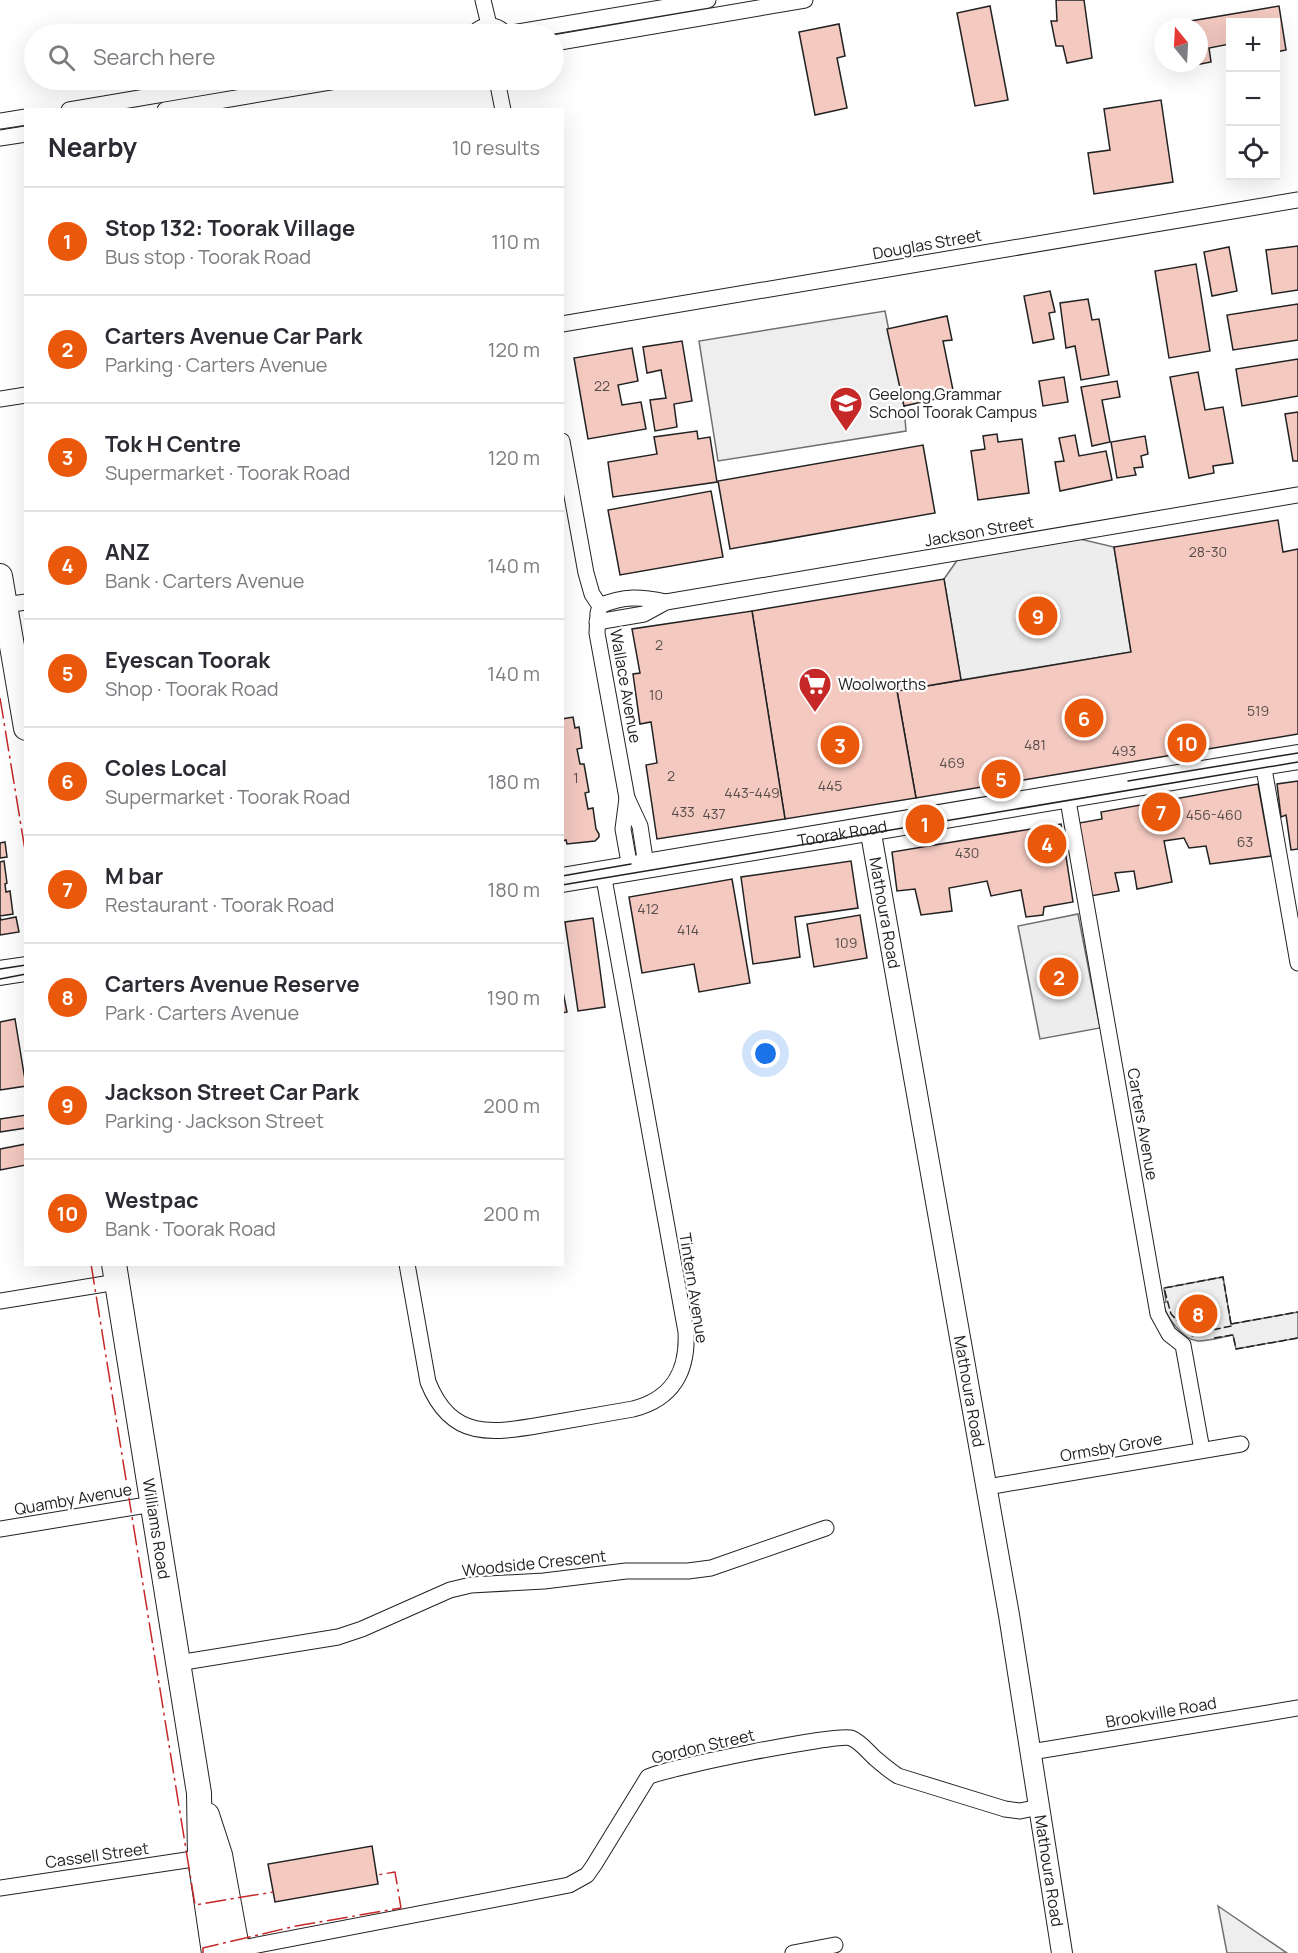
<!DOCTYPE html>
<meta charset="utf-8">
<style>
:root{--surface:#fff;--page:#f2f2f3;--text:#2b2b33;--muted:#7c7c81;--line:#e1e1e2;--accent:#ea580c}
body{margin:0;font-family:Manrope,sans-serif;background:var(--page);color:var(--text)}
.controls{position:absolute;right:18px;top:18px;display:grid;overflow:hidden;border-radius:0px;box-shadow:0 6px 24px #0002}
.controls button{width:54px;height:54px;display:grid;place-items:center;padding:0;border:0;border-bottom:2px solid var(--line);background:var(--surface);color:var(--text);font:30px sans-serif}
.compass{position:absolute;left:1154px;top:18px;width:54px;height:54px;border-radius:50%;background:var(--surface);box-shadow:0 6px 24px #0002;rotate:342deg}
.you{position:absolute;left:766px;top:1054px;width:21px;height:21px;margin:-15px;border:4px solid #fff;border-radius:50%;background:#1a73e8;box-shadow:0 0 0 9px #1a73e833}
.badge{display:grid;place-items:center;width:39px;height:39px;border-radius:50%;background:var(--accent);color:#fff;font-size:20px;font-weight:700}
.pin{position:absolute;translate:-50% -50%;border:3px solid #fff;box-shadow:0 2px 6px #0006}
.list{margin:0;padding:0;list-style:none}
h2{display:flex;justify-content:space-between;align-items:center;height:78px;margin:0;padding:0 24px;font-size:26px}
h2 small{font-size:20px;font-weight:400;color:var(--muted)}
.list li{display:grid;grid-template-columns:39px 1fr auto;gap:18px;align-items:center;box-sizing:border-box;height:108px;padding:0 24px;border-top:2px solid var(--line)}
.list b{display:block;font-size:22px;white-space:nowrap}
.list p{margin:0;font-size:20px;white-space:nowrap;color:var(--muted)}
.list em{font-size:20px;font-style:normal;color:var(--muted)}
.icon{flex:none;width:33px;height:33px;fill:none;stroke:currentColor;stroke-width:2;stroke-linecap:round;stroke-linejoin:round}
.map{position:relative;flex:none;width:1298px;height:1953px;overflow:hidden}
.search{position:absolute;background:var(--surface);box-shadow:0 6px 24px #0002;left:24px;top:24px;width:540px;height:66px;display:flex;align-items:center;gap:15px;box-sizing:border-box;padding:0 21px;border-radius:33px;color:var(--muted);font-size:22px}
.panel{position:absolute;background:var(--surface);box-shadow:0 6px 24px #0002;left:24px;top:108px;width:540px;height:1158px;border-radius:0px}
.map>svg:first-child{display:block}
.green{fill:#eee;stroke:#6f6f6f;stroke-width:1.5}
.parking{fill:#ededed;stroke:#6f6f6f;stroke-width:1.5}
.building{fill:#f3c9c0;stroke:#222;stroke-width:1.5}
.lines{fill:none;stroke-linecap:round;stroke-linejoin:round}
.minor-casing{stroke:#222;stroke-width:17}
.tertiary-casing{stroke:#222;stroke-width:22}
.primary-casing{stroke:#222;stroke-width:26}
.minor{stroke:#fff;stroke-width:15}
.tertiary{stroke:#fff;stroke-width:20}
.primary{stroke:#fff;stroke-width:24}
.tram{stroke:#222;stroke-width:1.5}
.fence{stroke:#222;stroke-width:1.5;stroke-dasharray:8 3;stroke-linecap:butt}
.power{stroke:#c62828;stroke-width:1.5;stroke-dasharray:21 4.5 3 4.5;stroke-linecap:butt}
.labels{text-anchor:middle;stroke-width:4.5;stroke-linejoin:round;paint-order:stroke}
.number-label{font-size:14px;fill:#564c4a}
.street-label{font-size:16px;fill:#222;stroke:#fff}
.poi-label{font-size:16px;fill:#222;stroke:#fff;text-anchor:start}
</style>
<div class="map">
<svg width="1298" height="1953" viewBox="0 0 1298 1953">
<rect width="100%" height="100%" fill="#fff"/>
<g class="green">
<polygon points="885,311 904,406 906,431 718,461 699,341"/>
<path d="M1223 1277 1231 1324 1298 1312V1338L1236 1349 1233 1335C1222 1337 1209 1341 1198 1341 1183 1340 1166 1317 1163 1303L1166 1302 1164 1288Z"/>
<polygon points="1218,1906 1287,1953 1227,1953"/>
</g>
<g class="parking">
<polygon points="1063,535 1114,547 1131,652 961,680 944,579 963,552"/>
<polygon points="1078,914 1100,1028 1040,1039 1018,926"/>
</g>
<g class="building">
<polygon points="1056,0 1084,0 1092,58 1067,63 1063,46 1056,46 1051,21 1057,21"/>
<polygon points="990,6 1008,100 975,106 957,13"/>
<polygon points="1279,6 1286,50 1276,52 1276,22 1230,22 1230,44 1209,48 1211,62 1180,68 1179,63 1199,63 1199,27 1173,27 1173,24"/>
<polygon points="839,24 845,56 837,58 847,108 815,115 799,32"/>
<polygon points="1161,100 1173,182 1094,194 1088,153 1110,150 1104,109"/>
<polygon points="1298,246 1298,290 1272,294 1266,250"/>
<polygon points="1229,247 1237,291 1212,296 1204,252"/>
<polygon points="1196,264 1210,351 1169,358 1155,271"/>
<polygon points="1050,291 1055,312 1049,313 1054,339 1033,343 1024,296"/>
<polygon points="1088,299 1092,320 1099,319 1109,375 1081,380 1075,346 1066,348 1060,303"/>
<polygon points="1298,304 1298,340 1233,350 1227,315"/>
<polygon points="947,316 952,340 943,341 954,395 904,406 887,329"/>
<polygon points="682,341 692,401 674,404 677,427 655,431 650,400 666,398 661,370 647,373 643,347"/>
<polygon points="632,348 638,381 618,385 622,405 641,402 646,429 588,439 574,358"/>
<polygon points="1298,359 1298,396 1242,406 1236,369"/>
<polygon points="1198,372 1205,410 1223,407 1233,463 1213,466 1214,473 1189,478 1170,377"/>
<polygon points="1064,377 1068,402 1043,406 1039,381"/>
<polygon points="1117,381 1120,397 1102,400 1110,442 1092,446 1081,387"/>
<polygon points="1298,412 1298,461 1293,461 1285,414"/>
<polygon points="697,431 698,439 710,437 717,482 613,497 608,462 657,454 654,437"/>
<polygon points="997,434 998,442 1022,439 1029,493 978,500 971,451 985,449 983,436"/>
<polygon points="1075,435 1079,456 1106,451 1112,480 1060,491 1055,462 1064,461 1059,438"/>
<polygon points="1145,436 1148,454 1141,456 1143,467 1134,468 1136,475 1117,478 1111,442"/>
<polygon points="923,445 935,513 730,549 718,481"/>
<polygon points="711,491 723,557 620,575 608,510"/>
<polygon points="1278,520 1283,552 1298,549 1298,734 916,798 897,691 1131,652 1114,547"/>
<polygon points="944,579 961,680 897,691 916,798 785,819 752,611"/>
<polygon points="752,611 785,819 657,839 646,765 657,763 651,722 640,724 633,674 640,673 632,629"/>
<polygon points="573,717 575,728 579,727 582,748 577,749 580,764 584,764 589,792 585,793 588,809 593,808 596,829 599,834 599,837 595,841 567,844 566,840 562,841 562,719"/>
<polygon points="1298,781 1298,849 1291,850 1286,815 1281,817 1277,784"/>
<polygon points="1258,784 1271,856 1210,864 1206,846 1189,848 1184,838 1164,841 1172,882 1137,889 1134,871 1115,873 1119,891 1091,896 1079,823 1102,819 1101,812"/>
<polygon points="1061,824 1073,902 1044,907 1043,915 1026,917 1021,890 991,896 987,881 949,888 952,911 921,915 915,889 897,891 892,852"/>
<polygon points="5,842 7,857 0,858 0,843"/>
<polygon points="4,861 7,883 5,884 6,892 10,891 13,914 0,916 0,862"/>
<polygon points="851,861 858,908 795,917 800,957 753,964 741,877"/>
<polygon points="732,879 750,983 699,992 694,964 642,973 629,897"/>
<polygon points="860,915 867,958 814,967 807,924"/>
<polygon points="0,917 1,920 16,917 19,932 0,935"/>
<polygon points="593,918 605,1007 578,1011 565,922"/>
<polygon points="562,987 567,1012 562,1013"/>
<polygon points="15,1019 26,1086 0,1090 0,1022"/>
<polygon points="26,1115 26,1128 0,1132 0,1119"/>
<polygon points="26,1144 26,1165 0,1170 0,1149"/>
<polygon points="372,1846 378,1884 275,1902 268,1864"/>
</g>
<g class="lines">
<defs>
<g id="minor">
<polyline points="483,0 489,25"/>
<path d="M473 34C483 23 496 23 506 34"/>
<polyline points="506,34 708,0"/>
<polyline points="554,43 805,0"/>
<polyline points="497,80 503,110"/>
<polyline points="69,110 246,80"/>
<polyline points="165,110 342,80"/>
<polyline points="0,121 26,117"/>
<polyline points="0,138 26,134"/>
<polyline points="562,324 1298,200"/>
<polyline points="0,399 26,395"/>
<polyline points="562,441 586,573 592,594 600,606 598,613 597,633 627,798 640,826 646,865"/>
<polyline points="5,605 26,602"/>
<path d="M600 606C624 595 642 597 666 602"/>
<polyline points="597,622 644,614 666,602 1298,495"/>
<polyline points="1263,763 1298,963"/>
<polyline points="1067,795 1158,1314 1169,1334 1183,1345 1202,1450"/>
<polyline points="627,798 623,829 630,868"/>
<path d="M407 1264 428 1382C452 1442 494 1433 547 1424 576 1419 605 1414 633 1409 673 1399 688 1371 686 1332L603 873"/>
<polyline points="0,1301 117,1282"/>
<polyline points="987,1487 1241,1444"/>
<polyline points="0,1529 153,1504"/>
<polyline points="178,1663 338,1637 362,1629 450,1590 471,1585 544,1581 626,1571 688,1571 711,1568 826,1528"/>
<polyline points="1031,1752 1298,1708"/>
<polyline points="0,1888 200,1858"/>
<path d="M237 1949 569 1885 587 1875 594 1865 648 1777C665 1768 838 1733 851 1738 861 1742 868 1752 876 1759 883 1765 890 1771 898 1776L1005 1809 1020 1811 1039 1807"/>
<polyline points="793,1953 835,1945"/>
</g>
<g id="tertiary">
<path id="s1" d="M870 828 1009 1615 1062 1953"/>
</g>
<g id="primary">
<polyline points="0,576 26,728"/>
<path id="s2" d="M562 880 1298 757"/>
<polyline points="0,973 26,969"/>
<path id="s3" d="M114 1264 199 1793 200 1858 214 1953"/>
<polyline points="207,1815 220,1855 238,1953"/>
</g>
</defs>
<use href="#minor" class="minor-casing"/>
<use href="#tertiary" class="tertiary-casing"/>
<use href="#primary" class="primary-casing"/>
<use href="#minor" class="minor"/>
<use href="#tertiary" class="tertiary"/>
<use href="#primary" class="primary"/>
<g class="tram">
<polyline points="1128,781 1298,753"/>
<polyline points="562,876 631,864"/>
<polyline points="562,885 1298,762"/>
<polyline points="0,969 26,965"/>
<polyline points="0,979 26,974"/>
</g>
<g class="fence">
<polyline points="1231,1324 1223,1277 1164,1288 1171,1314 1192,1336 1201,1332 1232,1326 1231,1324 1298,1312"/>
<polyline points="1214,1338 1233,1335 1236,1349 1298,1338"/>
</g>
<g class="power">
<polyline points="0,698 26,856"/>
<polyline points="91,1264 195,1905 273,1892"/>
<polyline points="203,1953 203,1948 296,1926 401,1908 395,1872 377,1875"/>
</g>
</g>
<defs>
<symbol id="school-pin" viewBox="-11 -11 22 30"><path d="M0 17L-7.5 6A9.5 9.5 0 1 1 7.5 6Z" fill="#c62828" stroke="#fff"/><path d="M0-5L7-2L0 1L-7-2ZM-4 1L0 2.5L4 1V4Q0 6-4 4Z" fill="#fff"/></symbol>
<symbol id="supermarket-pin" viewBox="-11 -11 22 30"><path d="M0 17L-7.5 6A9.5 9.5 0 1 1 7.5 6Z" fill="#c62828" stroke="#fff"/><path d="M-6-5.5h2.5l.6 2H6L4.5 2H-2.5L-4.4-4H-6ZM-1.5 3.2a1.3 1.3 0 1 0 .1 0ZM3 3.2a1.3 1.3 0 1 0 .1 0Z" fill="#fff"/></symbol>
</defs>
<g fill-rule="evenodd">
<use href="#school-pin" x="827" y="384" width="38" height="52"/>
<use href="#supermarket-pin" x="796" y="665" width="38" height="52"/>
</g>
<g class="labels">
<g class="number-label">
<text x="602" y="391">22</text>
<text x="1208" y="557">28-30</text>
<text x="659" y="650">2</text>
<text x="656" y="700">10</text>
<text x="1258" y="716">519</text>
<text x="1035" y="750">481</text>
<text x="1124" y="756">493</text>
<text x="952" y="768">469</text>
<text x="671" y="781">2</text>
<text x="576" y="783">1</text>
<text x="830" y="791">445</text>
<text x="752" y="798">443-449</text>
<text x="683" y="817">433</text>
<text x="714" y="819">437</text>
<text x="1214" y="820">456-460</text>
<text x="1245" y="847">63</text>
<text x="967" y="858">430</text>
<text x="648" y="914">412</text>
<text x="688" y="935">414</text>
<text x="846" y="948">109</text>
</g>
<g class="street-label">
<text transform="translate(927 244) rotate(-10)" y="6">Douglas Street</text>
<text transform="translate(979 531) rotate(-10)" y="6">Jackson Street</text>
<text transform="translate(626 686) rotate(80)" y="6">Wallace Avenue</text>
<text dy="6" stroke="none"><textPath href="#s2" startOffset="284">Toorak Road</textPath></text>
<text dy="6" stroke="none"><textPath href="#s1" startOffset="86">Mathoura Road</textPath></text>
<text transform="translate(1143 1124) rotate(80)" y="6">Carters Avenue</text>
<text transform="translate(694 1288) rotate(81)" y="6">Tintern Avenue</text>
<text dy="6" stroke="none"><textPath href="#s1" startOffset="572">Mathoura Road</textPath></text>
<text transform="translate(1111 1447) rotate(-10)" y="6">Ormsby Grove</text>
<text transform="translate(73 1499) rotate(-10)" y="6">Quamby Avenue</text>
<text dy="6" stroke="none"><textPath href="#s3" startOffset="268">Williams Road</textPath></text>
<text transform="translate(534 1563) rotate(-6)" y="6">Woodside Crescent</text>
<text transform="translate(1161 1712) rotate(-10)" y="6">Brookville Road</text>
<text transform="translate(703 1746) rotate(-13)" y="6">Gordon Street</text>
<text transform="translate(97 1855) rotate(-8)" y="6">Cassell Street</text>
<text dy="6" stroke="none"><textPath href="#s1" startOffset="1058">Mathoura Road</textPath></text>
</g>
<g class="poi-label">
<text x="869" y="400">Geelong Grammar<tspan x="869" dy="18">School Toorak Campus</tspan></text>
<text x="838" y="690">Woolworths</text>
</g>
</g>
</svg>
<div class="controls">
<button>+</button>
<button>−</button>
<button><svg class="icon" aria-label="locate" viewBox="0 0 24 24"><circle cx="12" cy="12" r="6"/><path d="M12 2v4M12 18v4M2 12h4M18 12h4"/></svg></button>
</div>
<svg class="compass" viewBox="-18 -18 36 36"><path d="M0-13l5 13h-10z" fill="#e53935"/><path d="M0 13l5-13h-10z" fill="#7c7c81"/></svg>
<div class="you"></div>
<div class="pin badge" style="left:925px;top:824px">1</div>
<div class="pin badge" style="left:1059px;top:977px">2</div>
<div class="pin badge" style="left:840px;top:745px">3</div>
<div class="pin badge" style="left:1047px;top:844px">4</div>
<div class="pin badge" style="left:1001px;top:779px">5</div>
<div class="pin badge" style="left:1084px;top:718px">6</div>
<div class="pin badge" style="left:1161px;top:812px">7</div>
<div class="pin badge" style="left:1198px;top:1314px">8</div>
<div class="pin badge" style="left:1038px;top:616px">9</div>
<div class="pin badge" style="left:1187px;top:743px">10</div>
<div class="search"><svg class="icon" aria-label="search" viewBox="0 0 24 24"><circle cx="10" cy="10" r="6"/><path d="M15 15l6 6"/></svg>Search here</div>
<section class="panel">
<h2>Nearby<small>10 results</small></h2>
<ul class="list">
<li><span class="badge">1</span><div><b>Stop 132: Toorak Village</b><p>Bus stop · Toorak Road</p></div><em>110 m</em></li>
<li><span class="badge">2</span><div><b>Carters Avenue Car Park</b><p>Parking · Carters Avenue</p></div><em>120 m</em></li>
<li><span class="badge">3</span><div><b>Tok H Centre</b><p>Supermarket · Toorak Road</p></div><em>120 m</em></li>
<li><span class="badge">4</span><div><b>ANZ</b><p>Bank · Carters Avenue</p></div><em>140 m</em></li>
<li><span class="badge">5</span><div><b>Eyescan Toorak</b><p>Shop · Toorak Road</p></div><em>140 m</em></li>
<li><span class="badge">6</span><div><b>Coles Local</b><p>Supermarket · Toorak Road</p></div><em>180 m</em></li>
<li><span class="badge">7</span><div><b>M bar</b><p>Restaurant · Toorak Road</p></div><em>180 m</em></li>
<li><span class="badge">8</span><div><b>Carters Avenue Reserve</b><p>Park · Carters Avenue</p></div><em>190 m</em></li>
<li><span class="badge">9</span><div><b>Jackson Street Car Park</b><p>Parking · Jackson Street</p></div><em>200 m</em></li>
<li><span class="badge">10</span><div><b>Westpac</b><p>Bank · Toorak Road</p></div><em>200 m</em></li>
</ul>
</section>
</div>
